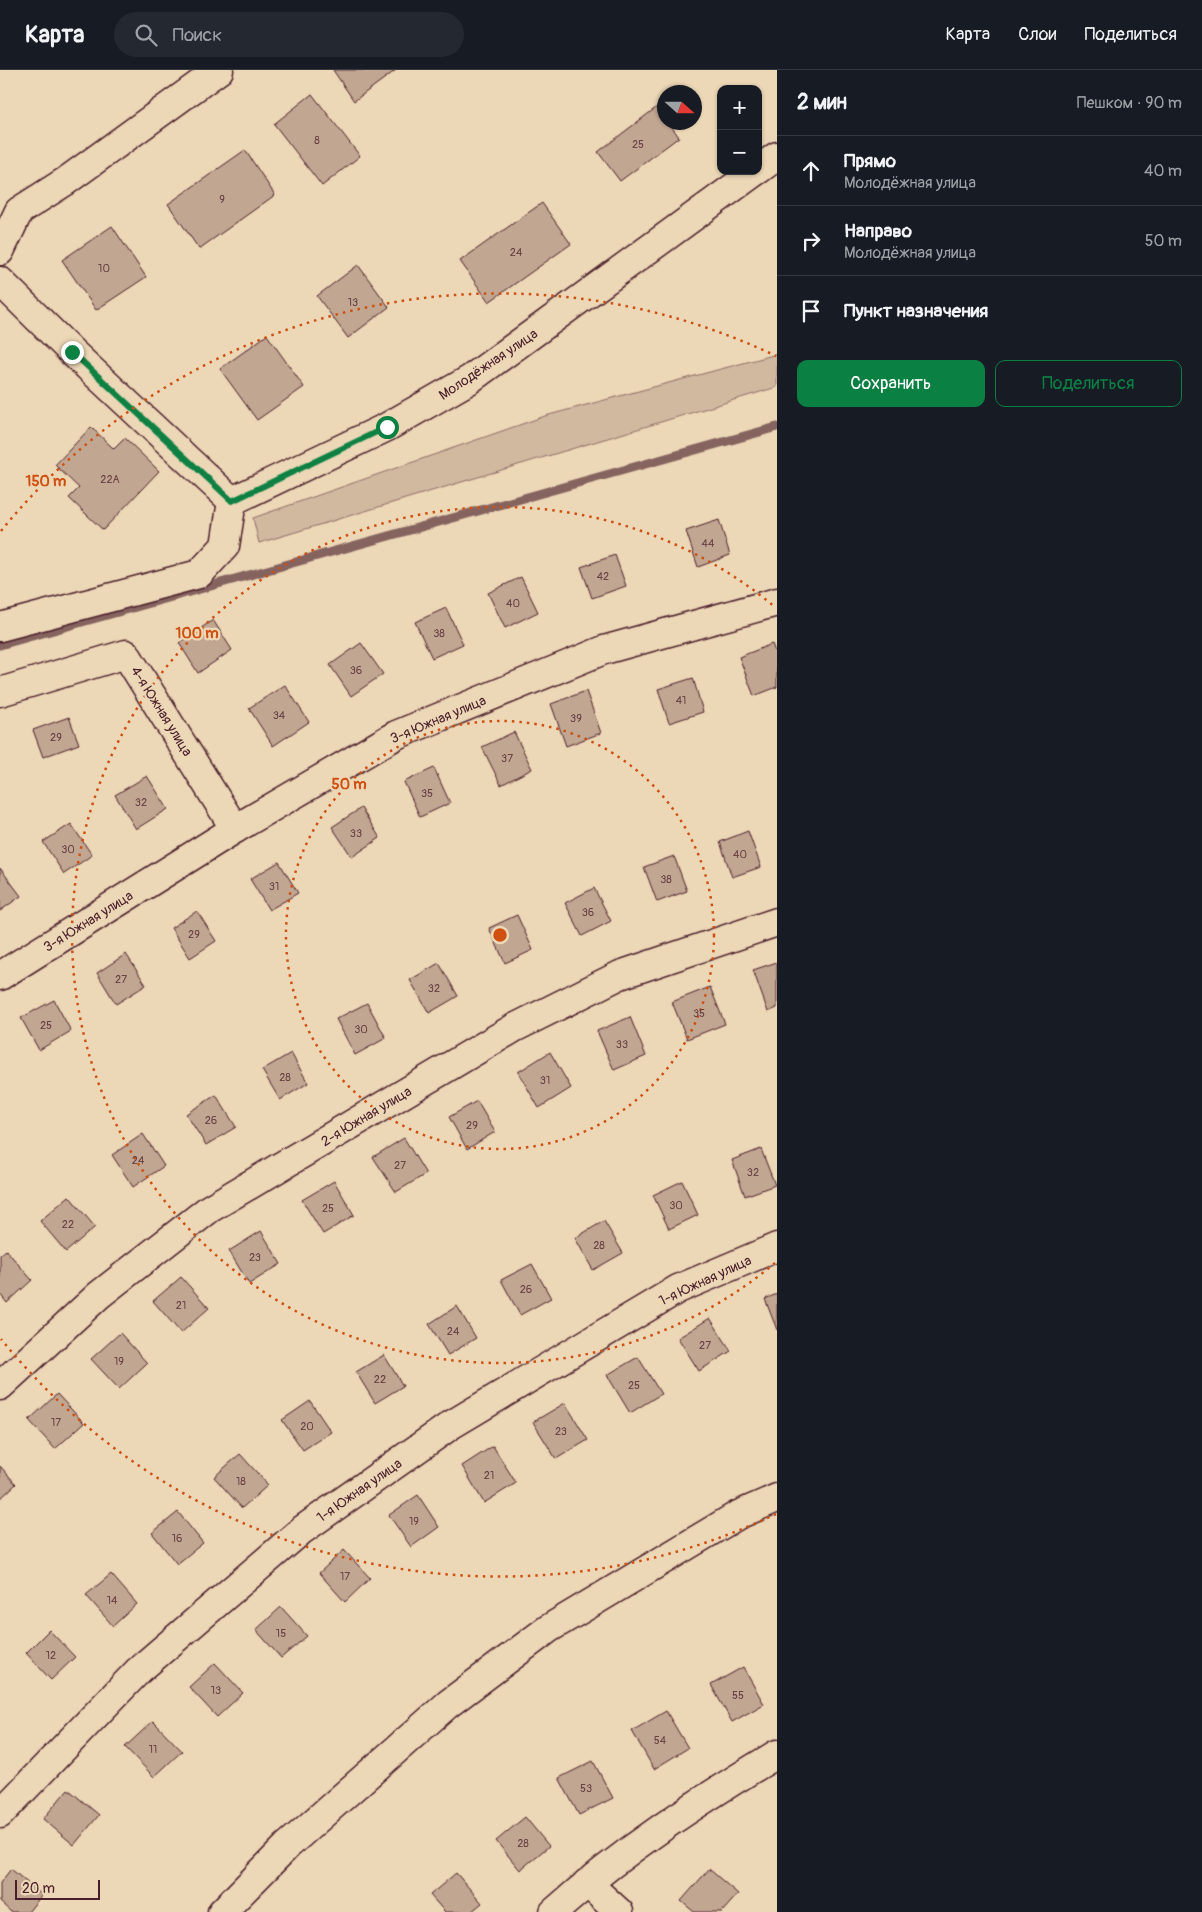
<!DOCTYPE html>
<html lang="ru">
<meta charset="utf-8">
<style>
:root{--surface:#171b24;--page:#242831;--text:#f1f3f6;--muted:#9ea1a6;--line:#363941;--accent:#0b8043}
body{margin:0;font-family:Pangolin,sans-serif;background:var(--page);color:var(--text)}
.controls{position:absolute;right:15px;top:15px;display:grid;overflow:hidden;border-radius:10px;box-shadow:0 1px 4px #0004}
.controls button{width:45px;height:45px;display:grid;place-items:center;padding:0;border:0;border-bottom:1px solid var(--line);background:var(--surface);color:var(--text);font:25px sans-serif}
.compass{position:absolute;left:657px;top:15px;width:45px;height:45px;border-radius:50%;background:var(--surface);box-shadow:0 1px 4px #0004;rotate:111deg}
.scale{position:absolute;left:15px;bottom:12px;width:85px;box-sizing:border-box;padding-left:5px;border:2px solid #4a1f2b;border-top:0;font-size:14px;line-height:18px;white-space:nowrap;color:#4a1f2b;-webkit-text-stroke:4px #ecd7b6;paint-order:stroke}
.stop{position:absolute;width:15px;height:15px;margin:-11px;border:4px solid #0b8043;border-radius:50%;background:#fff}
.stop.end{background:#0b8043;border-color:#fff;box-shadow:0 1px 5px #0008}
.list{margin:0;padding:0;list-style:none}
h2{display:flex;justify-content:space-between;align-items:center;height:65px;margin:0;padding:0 20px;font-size:21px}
h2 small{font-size:16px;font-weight:400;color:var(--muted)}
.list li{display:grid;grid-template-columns:32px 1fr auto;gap:15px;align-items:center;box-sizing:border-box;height:70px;padding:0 20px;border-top:1px solid var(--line)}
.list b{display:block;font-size:19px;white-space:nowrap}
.list p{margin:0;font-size:16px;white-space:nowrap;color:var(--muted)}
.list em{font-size:16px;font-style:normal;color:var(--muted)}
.actions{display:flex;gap:10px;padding:15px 20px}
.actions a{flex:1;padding:11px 0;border:1px solid var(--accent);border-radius:10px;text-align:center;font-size:18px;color:var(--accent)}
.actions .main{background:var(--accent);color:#fff}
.icon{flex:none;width:28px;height:28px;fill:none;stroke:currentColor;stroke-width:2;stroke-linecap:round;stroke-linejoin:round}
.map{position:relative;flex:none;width:777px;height:1842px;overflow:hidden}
header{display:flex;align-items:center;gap:30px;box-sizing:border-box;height:70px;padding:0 25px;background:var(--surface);border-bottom:1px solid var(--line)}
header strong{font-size:24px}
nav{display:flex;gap:28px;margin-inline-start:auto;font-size:18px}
.search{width:350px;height:45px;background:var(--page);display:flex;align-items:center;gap:12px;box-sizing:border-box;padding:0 18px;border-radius:28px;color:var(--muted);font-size:19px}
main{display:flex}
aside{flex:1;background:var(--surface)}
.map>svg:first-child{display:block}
.green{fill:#d1b9a0;stroke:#8e6c66}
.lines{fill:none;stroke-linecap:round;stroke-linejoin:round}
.stream{stroke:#85635f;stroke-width:9}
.building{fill:#c1a691;stroke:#4a1f2b}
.minor-casing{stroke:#4a1f2b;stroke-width:31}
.minor{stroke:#ecd7b6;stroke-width:28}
.route{stroke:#0b8043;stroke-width:6}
.ring{fill:none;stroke:#d05011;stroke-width:2.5;stroke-dasharray:2.5 5}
.labels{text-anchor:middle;stroke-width:4.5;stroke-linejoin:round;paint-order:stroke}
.number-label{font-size:11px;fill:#684144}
.street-label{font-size:14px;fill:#4a1f2b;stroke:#ecd7b6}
.centre{fill:#d05011;stroke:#ecd7b6;stroke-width:2.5}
.ring-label{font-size:15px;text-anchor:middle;font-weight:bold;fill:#d05011;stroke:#ecd7b6;stroke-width:4.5;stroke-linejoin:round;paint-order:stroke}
</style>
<header>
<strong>Карта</strong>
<div class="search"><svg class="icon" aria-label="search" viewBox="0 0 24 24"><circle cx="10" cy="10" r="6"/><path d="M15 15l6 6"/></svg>Поиск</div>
<nav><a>Карта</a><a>Слои</a><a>Поделиться</a></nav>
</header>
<main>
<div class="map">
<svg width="777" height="1842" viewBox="0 0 777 1842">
<rect width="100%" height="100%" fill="#ecd7b6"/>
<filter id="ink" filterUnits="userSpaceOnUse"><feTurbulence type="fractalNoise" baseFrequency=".02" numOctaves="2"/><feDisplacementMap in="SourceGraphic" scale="10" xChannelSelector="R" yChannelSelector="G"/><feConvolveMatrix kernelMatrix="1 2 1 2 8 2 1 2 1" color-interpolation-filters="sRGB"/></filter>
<g filter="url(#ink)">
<polygon class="green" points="777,284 777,317 259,473 253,448 545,346"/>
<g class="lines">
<polyline class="stream" points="0,575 777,357"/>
</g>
<g class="building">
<polygon points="333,0 396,0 354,31"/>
<polygon points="312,24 360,86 322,116 274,54"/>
<polygon points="657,37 664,48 664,52 668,52 679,67 620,111 598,82"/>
<polygon points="245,80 275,125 199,179 168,134"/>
<polygon points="542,133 571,174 489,232 460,191"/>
<polygon points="112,156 146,207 96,240 62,190"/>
<polygon points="358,195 389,237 348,268 317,226"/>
<polygon points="267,265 304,317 257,350 220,299"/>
<polygon points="91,357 114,379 125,368 159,401 103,460 69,428 79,418 55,395"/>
<polygon points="719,450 730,485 698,497 686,461"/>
<polygon points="615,485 626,516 592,528 581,497"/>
<polygon points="521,507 538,542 505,558 488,523"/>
<polygon points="446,538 463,574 432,588 415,552"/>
<polygon points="213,550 232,580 198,603 179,573"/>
<polygon points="361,573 383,604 351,626 330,595"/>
<polygon points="772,574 777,587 777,617 754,626 739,587"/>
<polygon points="693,608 703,642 669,653 658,619"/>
<polygon points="285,615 309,652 273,676 249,638"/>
<polygon points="586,621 601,663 566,676 551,634"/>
<polygon points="69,647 79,674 43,687 33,660"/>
<polygon points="514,662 532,699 501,715 482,677"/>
<polygon points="434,698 450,733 420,747 404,712"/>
<polygon points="147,706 168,739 136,759 115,725"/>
<polygon points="361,738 380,768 352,787 332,757"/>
<polygon points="71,754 92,785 64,804 43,772"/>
<polygon points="748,761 761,797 732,807 720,772"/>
<polygon points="674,786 687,821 657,832 644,797"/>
<polygon points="279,792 298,823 269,840 250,809"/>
<polygon points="0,798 21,826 0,841"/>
<polygon points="594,818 611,851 582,866 565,833"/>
<polygon points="197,841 216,871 190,888 171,858"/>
<polygon points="517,845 533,880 505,893 489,858"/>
<polygon points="126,884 146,915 116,934 97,903"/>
<polygon points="777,892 777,938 768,942 753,900"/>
<polygon points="439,893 458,926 429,943 410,910"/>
<polygon points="710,917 725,954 687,969 672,932"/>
<polygon points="54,930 71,961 39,980 21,948"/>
<polygon points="367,933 386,968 355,985 336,949"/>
<polygon points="630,947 646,986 614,1000 597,961"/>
<polygon points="550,982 571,1018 539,1038 518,1002"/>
<polygon points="291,983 308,1013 280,1030 262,1000"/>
<polygon points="216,1025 236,1057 206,1075 186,1044"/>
<polygon points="477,1031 495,1062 467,1079 449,1047"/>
<polygon points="143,1064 164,1096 133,1117 112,1085"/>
<polygon points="404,1068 426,1104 396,1122 373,1087"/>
<polygon points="761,1079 775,1115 745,1126 732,1090"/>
<polygon points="334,1111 354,1145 323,1164 302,1130"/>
<polygon points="682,1111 698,1145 669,1159 653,1125"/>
<polygon points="69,1126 95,1157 66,1182 40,1151"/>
<polygon points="604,1151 623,1183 593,1200 575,1168"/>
<polygon points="261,1161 281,1194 249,1214 229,1181"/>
<polygon points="6,1180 32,1210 7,1233 0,1224 0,1185"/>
<polygon points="532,1194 551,1228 520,1245 501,1210"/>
<polygon points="181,1207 209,1238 181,1263 153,1231"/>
<polygon points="777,1224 777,1260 765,1229"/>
<polygon points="457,1236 476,1268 448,1285 429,1254"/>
<polygon points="710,1248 731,1281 699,1301 678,1268"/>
<polygon points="120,1263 147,1293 119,1319 91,1289"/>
<polygon points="384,1285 403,1316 375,1333 356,1302"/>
<polygon points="638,1287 661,1324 630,1343 607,1305"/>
<polygon points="57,1324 84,1353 55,1379 29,1350"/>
<polygon points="310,1331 331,1362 303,1380 282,1350"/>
<polygon points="565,1333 588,1370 556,1389 533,1352"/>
<polygon points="493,1376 516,1413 484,1433 462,1396"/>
<polygon points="240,1384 268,1415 242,1438 214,1407"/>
<polygon points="0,1396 16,1414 0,1429"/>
<polygon points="418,1425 439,1457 411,1477 389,1445"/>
<polygon points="178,1442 203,1473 177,1494 152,1463"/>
<polygon points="344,1480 370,1508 345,1532 319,1503"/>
<polygon points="111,1504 137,1534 113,1556 86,1525"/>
<polygon points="281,1537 307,1566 281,1588 256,1560"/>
<polygon points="49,1560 75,1587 51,1610 26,1583"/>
<polygon points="215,1593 243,1623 217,1647 189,1617"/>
<polygon points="743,1597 764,1634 732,1652 711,1615"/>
<polygon points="666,1641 688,1678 654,1699 632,1661"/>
<polygon points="153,1651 182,1681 154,1707 125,1677"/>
<polygon points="593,1691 613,1728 579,1745 559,1708"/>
<polygon points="68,1719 99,1745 74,1775 43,1749"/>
<polygon points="525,1747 549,1776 520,1800 496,1771"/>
<polygon points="11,1799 42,1825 28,1842 11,1842 0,1832 0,1813"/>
<polygon points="709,1799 738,1824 722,1842 694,1842 681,1831"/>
<polygon points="456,1803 482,1833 471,1842 445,1842 430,1825"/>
</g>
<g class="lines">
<defs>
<g id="minor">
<polyline points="758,100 777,86"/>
<polyline points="0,181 19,141 66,111 219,0"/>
<polyline points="0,211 72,282 232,431 387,357 469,310 756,101"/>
<polyline points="0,557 199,504 225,476 232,431"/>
<polyline points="0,622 126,584 235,759"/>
<polyline points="0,906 235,759 396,665 604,580 777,532"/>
<polyline points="0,1316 99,1225 209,1139 514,958 620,905 777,852"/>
<polyline points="0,1744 139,1600 302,1460 451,1355 678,1219 777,1177"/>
<polyline points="587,1813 619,1842"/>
<polyline points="222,1842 287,1776 448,1634 548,1559 738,1445 777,1428"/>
<path d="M554 1842C622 1781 699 1731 777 1684"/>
</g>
</defs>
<use href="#minor" class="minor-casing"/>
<use href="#minor" class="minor"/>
</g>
</g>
<g class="lines" filter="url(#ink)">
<polyline class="route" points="72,282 232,431 387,357"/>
</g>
<g class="ring">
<circle cx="500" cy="865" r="214"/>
<path d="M775 1193A428 428 0 1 1 775 537"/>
<path d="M776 1444A642 642 0 0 1 1 1269M1 461A642 642 0 0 1 776 286"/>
</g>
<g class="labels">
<g class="number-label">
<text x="317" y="74">8</text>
<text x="638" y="78">25</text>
<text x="222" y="133">9</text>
<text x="516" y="186">24</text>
<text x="104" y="202">10</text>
<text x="353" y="236">13</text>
<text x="110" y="413">22А</text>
<text x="708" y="477">44</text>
<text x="603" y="510">42</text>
<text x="513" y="537">40</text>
<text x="439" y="567">38</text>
<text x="356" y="604">36</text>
<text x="681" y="634">41</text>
<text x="279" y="649">34</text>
<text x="576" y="652">39</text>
<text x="56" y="671">29</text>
<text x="507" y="692">37</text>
<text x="427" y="727">35</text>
<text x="141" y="736">32</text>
<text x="356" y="767">33</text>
<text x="68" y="783">30</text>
<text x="740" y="788">40</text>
<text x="666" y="813">38</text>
<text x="274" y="820">31</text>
<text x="588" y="846">36</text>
<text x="194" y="868">29</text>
<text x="121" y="913">27</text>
<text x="434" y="922">32</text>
<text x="699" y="947">35</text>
<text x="46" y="959">25</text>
<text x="361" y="963">30</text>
<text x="622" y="978">33</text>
<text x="285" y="1011">28</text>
<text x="545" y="1014">31</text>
<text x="211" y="1054">26</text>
<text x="472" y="1059">29</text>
<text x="138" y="1094">24</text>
<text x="400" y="1099">27</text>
<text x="753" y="1106">32</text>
<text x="676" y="1139">30</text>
<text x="328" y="1142">25</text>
<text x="68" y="1158">22</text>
<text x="599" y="1179">28</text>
<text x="255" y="1191">23</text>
<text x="526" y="1223">26</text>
<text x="181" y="1239">21</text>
<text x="453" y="1265">24</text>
<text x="705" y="1279">27</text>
<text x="119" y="1295">19</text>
<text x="380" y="1313">22</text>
<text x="634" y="1319">25</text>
<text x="56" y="1356">17</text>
<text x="307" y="1360">20</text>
<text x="561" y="1365">23</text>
<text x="489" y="1409">21</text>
<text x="241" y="1415">18</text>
<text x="414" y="1455">19</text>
<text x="177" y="1472">16</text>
<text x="345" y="1510">17</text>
<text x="112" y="1534">14</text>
<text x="281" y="1567">15</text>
<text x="51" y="1589">12</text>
<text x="216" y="1624">13</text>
<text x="738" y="1629">55</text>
<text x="660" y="1674">54</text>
<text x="153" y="1683">11</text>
<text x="586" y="1722">53</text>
<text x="523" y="1777">28</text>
</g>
<g class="street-label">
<text transform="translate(488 294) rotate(-34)" y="5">Молодёжная улица</text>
<text transform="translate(162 641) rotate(58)" y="5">4-я Южная улица</text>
<text transform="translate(438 649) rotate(-23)" y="5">3-я Южная улица</text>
<text transform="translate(88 851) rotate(-32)" y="5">3-я Южная улица</text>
<text transform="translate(366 1046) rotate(-31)" y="5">2-я Южная улица</text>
<text transform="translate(705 1210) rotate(-25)" y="5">1-я Южная улица</text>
<text transform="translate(359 1420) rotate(-35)" y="5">1-я Южная улица</text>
</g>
</g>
<circle cx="500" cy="865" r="8" class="centre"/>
<g class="ring-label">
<text x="46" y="416">150 m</text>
<text x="197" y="568">100 m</text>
<text x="349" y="719">50 m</text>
</g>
</svg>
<div class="controls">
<button>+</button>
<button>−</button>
</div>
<svg class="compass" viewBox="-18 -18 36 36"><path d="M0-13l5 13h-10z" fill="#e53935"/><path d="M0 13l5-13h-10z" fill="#9ea1a6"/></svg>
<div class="scale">20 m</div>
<div class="stop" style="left:387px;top:357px"></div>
<div class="stop end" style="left:72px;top:282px"></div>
</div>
<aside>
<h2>2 мин<small>Пешком · 90 m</small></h2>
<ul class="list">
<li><svg class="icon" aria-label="ahead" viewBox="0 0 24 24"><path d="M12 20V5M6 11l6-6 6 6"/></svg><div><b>Прямо</b><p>Молодёжная улица</p></div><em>40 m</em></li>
<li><svg class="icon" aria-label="right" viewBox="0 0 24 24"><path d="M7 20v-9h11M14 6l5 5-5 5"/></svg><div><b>Направо</b><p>Молодёжная улица</p></div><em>50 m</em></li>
<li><svg class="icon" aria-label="arrive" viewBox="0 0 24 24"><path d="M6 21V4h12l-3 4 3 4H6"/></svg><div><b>Пункт назначения</b></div></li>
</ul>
<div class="actions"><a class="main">Сохранить</a><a>Поделиться</a></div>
</aside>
</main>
